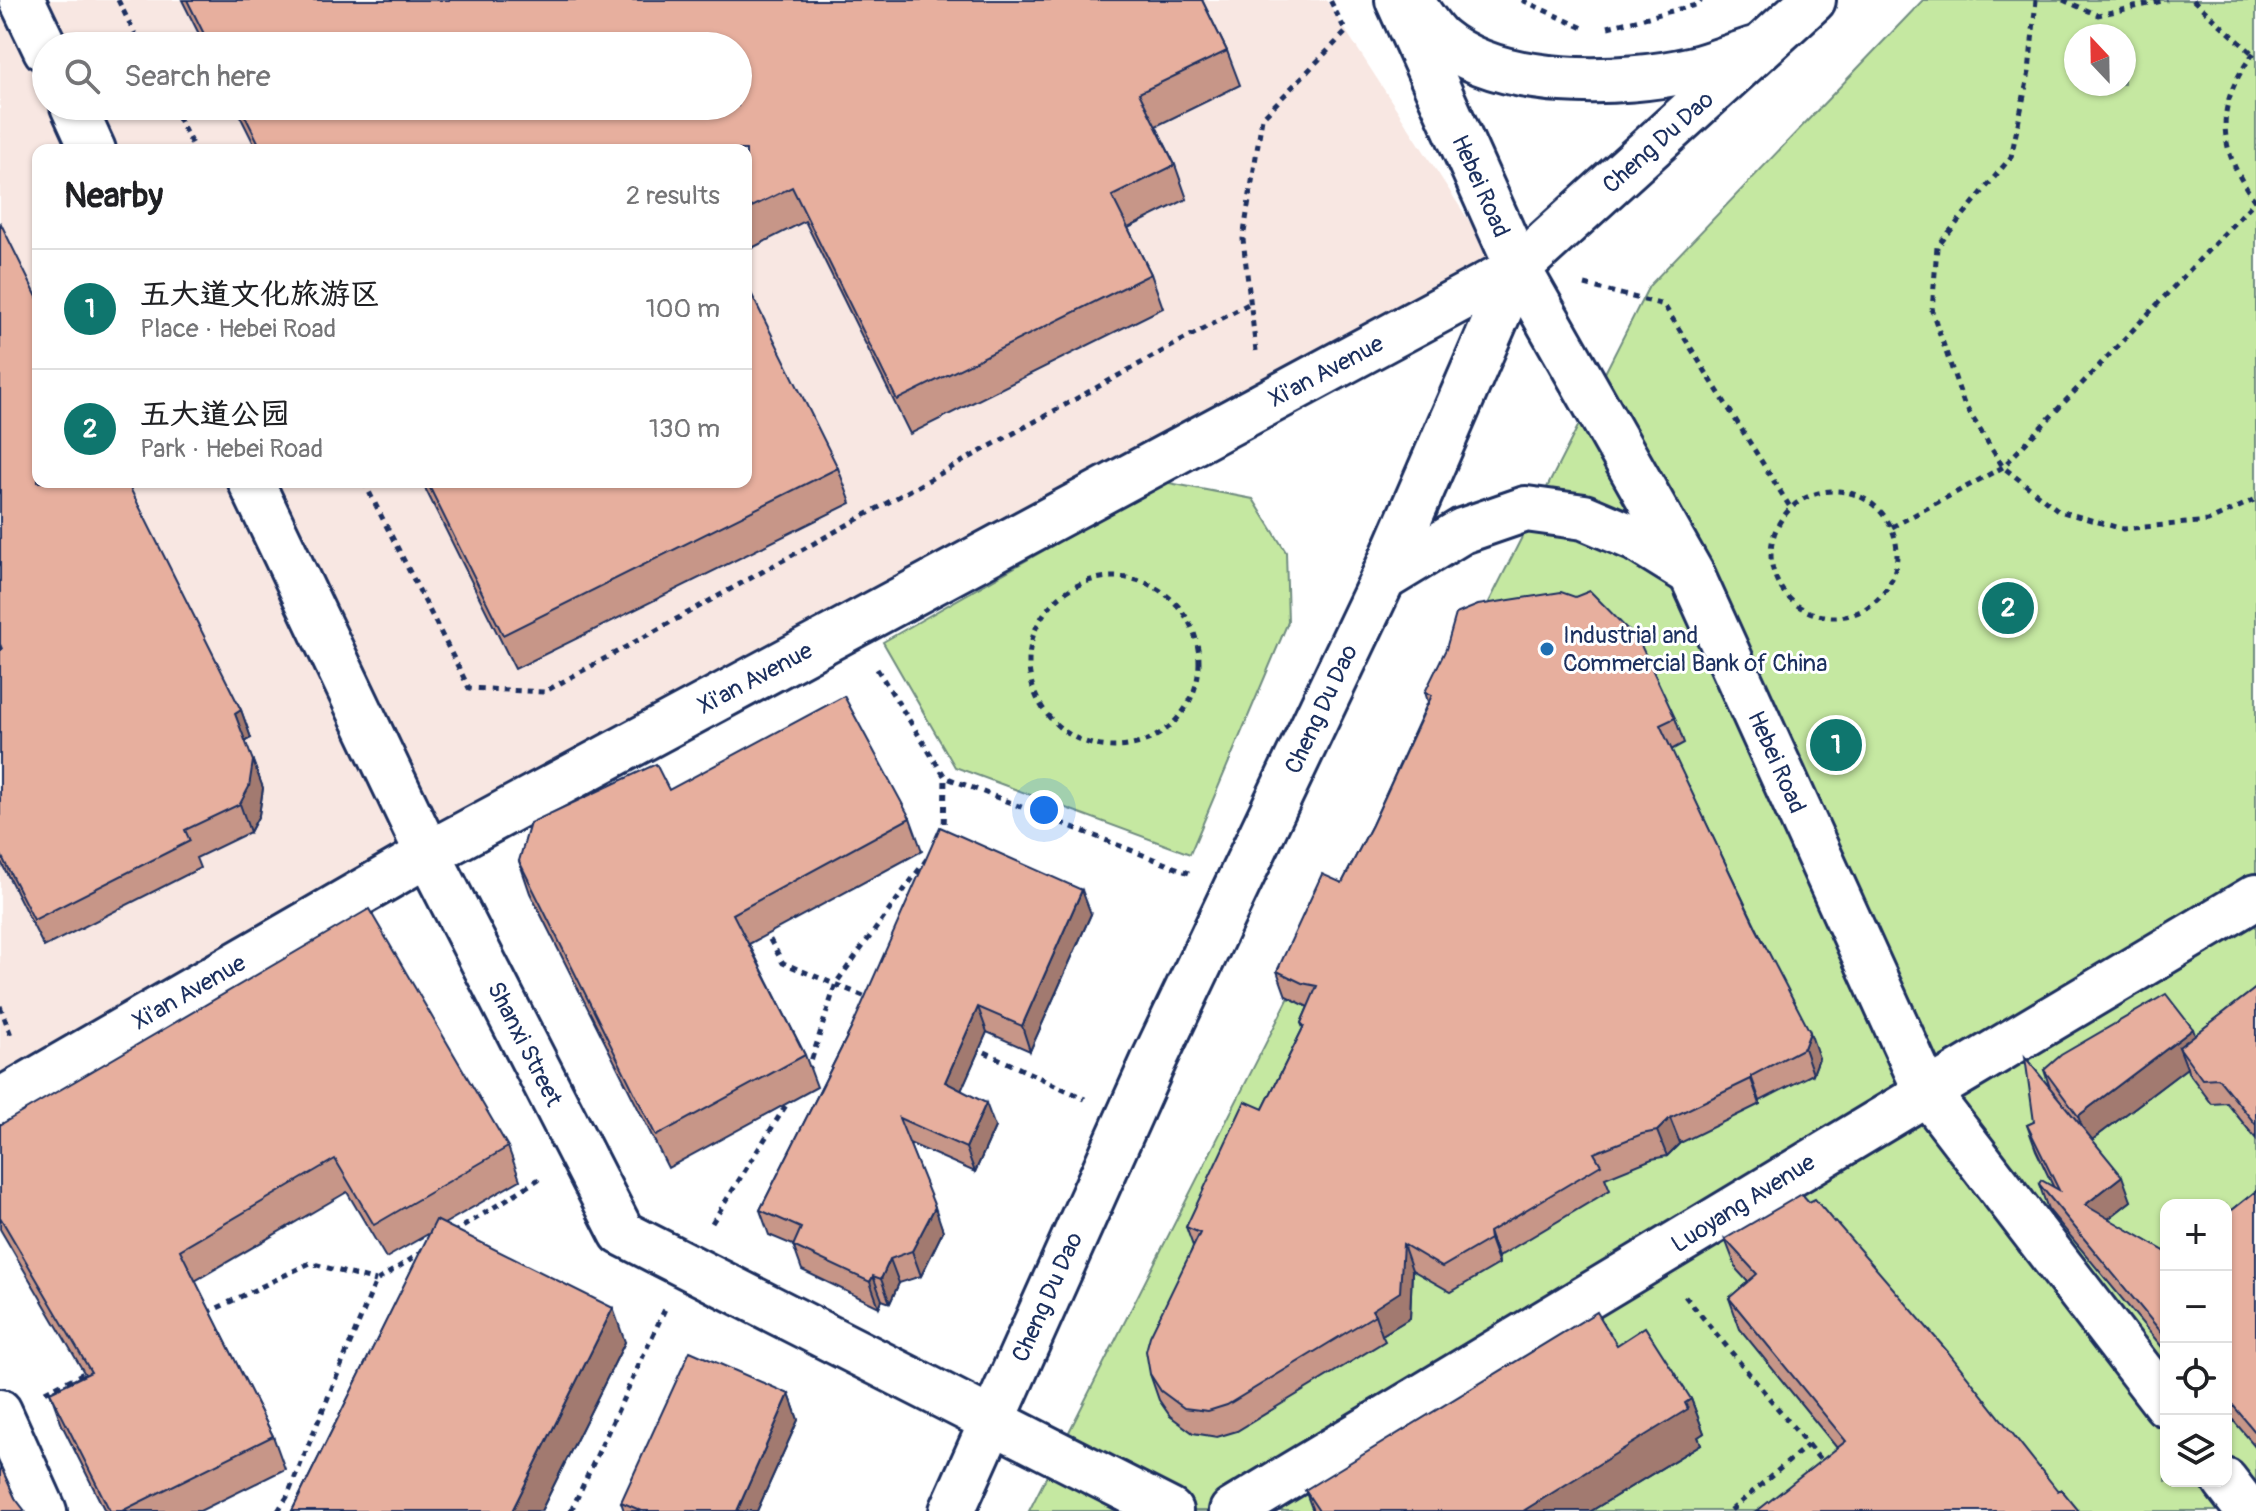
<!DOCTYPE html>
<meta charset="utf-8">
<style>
:root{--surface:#fff;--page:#f2f2f2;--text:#202124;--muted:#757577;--line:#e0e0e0;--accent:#0f766e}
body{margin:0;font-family:Pangolin,"LXGW WenKai TC",sans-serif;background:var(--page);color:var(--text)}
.controls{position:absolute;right:24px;bottom:24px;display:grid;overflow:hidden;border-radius:16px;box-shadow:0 2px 6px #0004}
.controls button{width:72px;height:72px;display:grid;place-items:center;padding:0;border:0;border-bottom:2px solid var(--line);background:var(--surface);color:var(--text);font:40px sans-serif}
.compass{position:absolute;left:2064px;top:24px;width:72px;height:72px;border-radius:50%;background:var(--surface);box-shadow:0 2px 6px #0004;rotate:338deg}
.you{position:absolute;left:1044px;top:810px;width:28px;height:28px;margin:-20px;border:6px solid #fff;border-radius:50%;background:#1a73e8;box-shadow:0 0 0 12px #1a73e833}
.badge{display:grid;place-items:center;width:52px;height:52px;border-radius:50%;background:var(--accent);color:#fff;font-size:26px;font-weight:700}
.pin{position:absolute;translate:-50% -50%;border:4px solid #fff;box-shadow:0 2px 8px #0006}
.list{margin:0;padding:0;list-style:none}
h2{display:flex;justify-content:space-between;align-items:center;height:104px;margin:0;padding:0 32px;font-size:34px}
h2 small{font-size:26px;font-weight:400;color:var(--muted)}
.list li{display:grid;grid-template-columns:52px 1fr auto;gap:24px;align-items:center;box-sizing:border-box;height:120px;padding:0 32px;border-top:2px solid var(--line)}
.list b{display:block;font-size:30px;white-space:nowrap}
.list p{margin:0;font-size:26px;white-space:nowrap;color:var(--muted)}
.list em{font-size:26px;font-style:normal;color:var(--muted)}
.icon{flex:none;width:44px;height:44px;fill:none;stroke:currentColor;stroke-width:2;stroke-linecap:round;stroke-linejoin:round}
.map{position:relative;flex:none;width:2256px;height:1511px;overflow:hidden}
.search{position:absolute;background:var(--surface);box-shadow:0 2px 6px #0004;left:32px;top:32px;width:720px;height:88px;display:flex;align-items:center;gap:20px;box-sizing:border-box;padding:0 28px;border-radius:44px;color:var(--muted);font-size:30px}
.panel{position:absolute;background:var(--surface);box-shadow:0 2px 6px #0004;left:32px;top:144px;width:720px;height:344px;border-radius:16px}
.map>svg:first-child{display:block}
.built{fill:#f8e7e2;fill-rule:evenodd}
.green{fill:#c5e8a1;stroke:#708c80;stroke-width:2;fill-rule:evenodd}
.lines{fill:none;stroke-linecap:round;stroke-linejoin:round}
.street-casing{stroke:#1b2f5e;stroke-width:48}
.secondary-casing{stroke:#1b2f5e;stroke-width:50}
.path{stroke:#1b2f5e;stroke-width:5;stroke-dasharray:6 6;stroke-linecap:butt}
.street{stroke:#fff;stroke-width:42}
.secondary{stroke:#fff;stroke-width:44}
.wall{fill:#c79688;stroke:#1b2f5e;stroke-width:2}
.shaded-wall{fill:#a27a6f;stroke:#1b2f5e;stroke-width:2}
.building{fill:#e7af9e;stroke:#1b2f5e;stroke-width:2}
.poi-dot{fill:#1f6fb2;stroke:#fff;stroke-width:3}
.labels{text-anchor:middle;stroke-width:6;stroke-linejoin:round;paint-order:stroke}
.street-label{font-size:24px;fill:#1b2f5e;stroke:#fff}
.poi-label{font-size:24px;fill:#1b2f5e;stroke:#fff;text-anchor:start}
</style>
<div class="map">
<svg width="2256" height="1511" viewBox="0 0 2256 1511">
<rect width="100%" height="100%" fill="#fff"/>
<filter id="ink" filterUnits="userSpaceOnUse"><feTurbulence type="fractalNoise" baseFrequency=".0125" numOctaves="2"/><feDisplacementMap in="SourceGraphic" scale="16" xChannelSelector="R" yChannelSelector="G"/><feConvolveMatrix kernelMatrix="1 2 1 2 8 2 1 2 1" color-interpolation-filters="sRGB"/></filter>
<g filter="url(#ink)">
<path class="built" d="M0 0H1326L1495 261 0 1076ZM46 46H738V106H46ZM38 150H746V482H38Z"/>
<g class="green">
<path d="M1923 0H2256V1511H1029L1649 286ZM2076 36H2124V84H2076ZM2166 1205H2226V1481H2166Z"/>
<polygon points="1164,482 1253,499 1286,552 1288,622 1190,854 955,767 883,642"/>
</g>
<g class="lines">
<defs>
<polyline id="street" points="0,1411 45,1511"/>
<g id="secondary">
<polyline points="22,0 46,50"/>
<polyline points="1398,0 1518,268 1691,573 1926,1091 2166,1404"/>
<path d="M1413 5C1422 16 1430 30 1440 39 1500 89 1621 86 1694 69 1713 64 1733 56 1752 50"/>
<polyline points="73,106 93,150"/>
<polyline points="251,482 428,854 622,1233 1170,1511"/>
<polyline points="1383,579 1462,531 1526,509 1584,517 1636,539 1686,570"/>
<polyline points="0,1101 428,854 1518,268"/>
<polyline points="2225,1481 2248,1511"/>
<polyline points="952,1511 1154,1060 1383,579 1518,268 1813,0"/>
<path d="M1232 1511C1573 1307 1913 1099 2256 897"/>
</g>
</defs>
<use href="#street" class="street-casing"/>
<use href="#secondary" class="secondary-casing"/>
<g class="path">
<polyline points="118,0 141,46"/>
<polyline points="1522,0 1583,28"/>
<polyline points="2036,0 2029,72 2011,157 1937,247 1932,311 1964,404 2003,467 2059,511 2123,529 2208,521 2256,499"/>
<polyline points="2063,0 2098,15 2167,0"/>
<polyline points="2193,0 2253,54"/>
<polyline points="1608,27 1696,5 1701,0"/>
<polyline points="172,106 195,150"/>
<path d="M2255 201C2216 146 2214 104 2256 50"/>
<polyline points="1585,285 1664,305 1790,507"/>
<polyline points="1256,351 1243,239 1262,118 1346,32 1330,0"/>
<polyline points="364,482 469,688 544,692 1250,303"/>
<circle cx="1834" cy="554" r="63"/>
<polyline points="1892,527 2003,467 2255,201"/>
<circle cx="1114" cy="662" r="85"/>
<polyline points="877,669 945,777 1189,873"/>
<polyline points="944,835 945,777"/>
<polyline points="764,929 783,963 871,999"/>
<polyline points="0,1006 12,1038"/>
<polyline points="974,1047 1085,1099"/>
<polyline points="808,1071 836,983 929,856"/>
<polyline points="712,1223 790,1099"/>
<polyline points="453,1233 539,1179"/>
<polyline points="1685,1296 1808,1445 1730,1511"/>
<polyline points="207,1313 310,1263 376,1281"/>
<polyline points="45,1392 90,1370"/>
<polyline points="1808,1445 1823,1463"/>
<polyline points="278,1511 287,1497 376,1281 424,1251"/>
<polyline points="571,1511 665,1309"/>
</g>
<use href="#street" class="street"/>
<use href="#secondary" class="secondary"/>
</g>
<g class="wall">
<polygon points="182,0 1202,0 1227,51 1240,85 1156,126 1175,165 1187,199 1128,228 1151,274 1163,308 910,434 805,221 746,251 746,150 257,150 235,106 738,106 738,46 205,46"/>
<polygon points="0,222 38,482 241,710 251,738 245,741 263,788 259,815 250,832 196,858 200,868 44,947 0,860"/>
<polygon points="838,468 851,503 515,669 422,482 746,482"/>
<polygon points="1425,692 1675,718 1684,743 1671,750 1819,1058 1813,1074 1760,1101 1760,1104 1680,1143 1667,1156 1652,1159 1605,1178 1610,1190 1498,1257 1499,1264 1451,1292 1412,1270 1410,1318 1382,1335 1385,1341 1237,1431 1217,1437 1193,1433 1170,1416 1159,1400 1150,1374 1193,1246 1186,1227 1263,1109 1303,1028 1301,1023 1308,1007 1286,996 1277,971 1342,883 1372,825 1428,702"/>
<polygon points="669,790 910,818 922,851 749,944 805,1055 817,1087 668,1168 530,893 519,861"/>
<polygon points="1091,914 1030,1051 987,1032 961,1090 995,1127 975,1172 909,1143 943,1231 921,1276 899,1283 890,1303 882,1300 879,1307 802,1270 793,1245 769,1235 760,1210 851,1029"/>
<polygon points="2256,988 2256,1139 2227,1103 2212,1104 2188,1072 2187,1068 2092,1140 2131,1201 2108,1219 2166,1252 2166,1352 2048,1209 2039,1184 2054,1188 2036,1150 2027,1125 2034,1122 2050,1088 2044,1070 2195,1035"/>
<polygon points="0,1125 508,1147 520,1180 444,1224 625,1342 541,1511 292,1511 430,1233 386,1258 347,1192 195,1281 273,1436 285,1469 200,1511 105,1511 62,1425 50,1392 85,1374 0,1229"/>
<polygon points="2256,1191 2256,1447 2226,1412 2226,1215"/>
<polygon points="1725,1239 2058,1491 2079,1511 1837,1448 1740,1329 1729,1298 1748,1282 1737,1270"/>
<polygon points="1617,1345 1691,1399 1704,1433 1698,1437 1701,1444 1591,1511 1313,1511 1305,1490"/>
<polygon points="789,1394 798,1420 757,1511 624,1511 621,1502"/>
</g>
<g class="shaded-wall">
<polygon points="241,710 251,738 245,741 235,714"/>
<polygon points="253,761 263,788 259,815 250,832 240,804"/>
<polygon points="1082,890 1091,914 1030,1051 1022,1026"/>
<polygon points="978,1007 987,1032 954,1107 945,1082"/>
<polygon points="2193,1029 2203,1056 2179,1047 2187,1068 2088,1143 2078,1116"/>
<polygon points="1810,1032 1819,1058 1813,1074 1804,1048"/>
<polygon points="1751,1076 1760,1101 1760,1104 1751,1079"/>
<polygon points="986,1103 995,1127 975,1172 966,1148"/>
<polygon points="1670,1118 1680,1143 1667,1156 1657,1131"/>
<polygon points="2122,1176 2131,1201 2094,1230 2085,1205"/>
<polygon points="935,1207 943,1231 921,1276 912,1251"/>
<polygon points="1489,1232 1498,1257 1499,1264 1490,1239"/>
<polygon points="1403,1244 1412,1270 1410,1318 1382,1335 1375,1315 1372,1310"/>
<polygon points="890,1259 899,1283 890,1303 881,1279"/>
<polygon points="873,1276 882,1300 879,1307 870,1282"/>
<polygon points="613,1308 625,1342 541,1511 512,1511"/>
<polygon points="789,1394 798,1420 757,1511 737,1511"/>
<polygon points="1691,1399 1704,1433 1698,1437 1701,1444 1591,1511 1523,1511"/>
</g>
<g class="building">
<polygon points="187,0 1202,0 1227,51 1139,93 1175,165 1112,196 1151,274 897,400 792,187 746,210 746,150 262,150 240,106 738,106 738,46 210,46"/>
<polygon points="0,222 38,299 38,482 127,482 241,710 235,714 253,761 249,787 240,804 185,830 190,841 34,920 0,853 0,650 2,649 0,644"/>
<polygon points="746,283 838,468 503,635 427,482 746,482"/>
<polygon points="1590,591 1639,641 1675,718 1660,725 1756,928 1810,1032 1804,1048 1751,1076 1751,1079 1670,1118 1657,1131 1642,1134 1594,1153 1601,1165 1489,1232 1490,1239 1442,1267 1403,1244 1400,1292 1372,1310 1375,1315 1227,1405 1208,1411 1184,1408 1161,1391 1150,1374 1146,1351 1150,1336 1200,1233 1186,1227 1245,1101 1263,1109 1304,1026 1301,1023 1317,986 1302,983 1277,971 1322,874 1342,883 1372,825 1432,695 1425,692 1446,649 1456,614 1478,605 1561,592 1575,597"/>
<polygon points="844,696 910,818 733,914 805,1055 656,1136 519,861 530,823 656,764 669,790"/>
<polygon points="940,827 1082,890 1022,1026 978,1007 945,1082 986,1103 966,1148 899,1118 935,1207 912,1251 890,1259 881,1279 873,1276 870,1282 793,1246 801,1228 760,1210 851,1029"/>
<polygon points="369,909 508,1147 374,1225 335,1159 180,1250 273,1436 122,1511 110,1511 50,1392 91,1372 0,1217 0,1125"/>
<polygon points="2256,988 2256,1125 2218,1078 2202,1079 2179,1047"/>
<polygon points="2166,994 2193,1029 2078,1116 2044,1070 2061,1055"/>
<polygon points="2025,1057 2122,1176 2085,1205 2166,1252 2166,1338 2039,1184 2041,1180 2059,1190 2027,1125 2034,1122"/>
<polygon points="2256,1191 2256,1433 2226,1397 2226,1215"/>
<polygon points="1802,1194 1809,1202 1815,1199 1834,1222 1835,1221 1948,1352 2058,1491 2061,1489 2079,1511 1757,1511 1846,1441 1729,1298 1757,1274 1725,1239"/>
<polygon points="436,1220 613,1308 512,1511 292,1511"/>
<polygon points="1597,1312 1617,1345 1645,1327 1691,1399 1685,1403 1688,1409 1523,1511 1319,1511 1305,1490"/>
<polygon points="690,1351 789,1394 737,1511 642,1511 621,1502"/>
<polygon points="0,1465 15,1498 25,1511 0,1511"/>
</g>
</g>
<circle class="poi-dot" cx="1547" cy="649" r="8"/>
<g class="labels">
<g class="street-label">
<text transform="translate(1658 142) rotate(-42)" y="8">Cheng Du Dao</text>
<text transform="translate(1481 186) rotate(66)" y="8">Hebei Road</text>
<text transform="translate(1326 371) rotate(-28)" y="8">Xi'an Avenue</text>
<text transform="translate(755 678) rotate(-28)" y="8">Xi'an Avenue</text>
<text transform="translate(1321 709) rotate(-65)" y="8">Cheng Du Dao</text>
<text transform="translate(1777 762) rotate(66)" y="8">Hebei Road</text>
<text transform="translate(189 992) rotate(-30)" y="8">Xi'an Avenue</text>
<text transform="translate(525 1044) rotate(63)" y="8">Shanxi Street</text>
<text transform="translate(1743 1203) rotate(-32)" y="8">Luoyang Avenue</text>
<text transform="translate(1047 1297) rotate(-66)" y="8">Cheng Du Dao</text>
</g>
<g class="poi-label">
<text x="1563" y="643">Industrial and<tspan x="1563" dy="28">Commercial Bank of China</tspan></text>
</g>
</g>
</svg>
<div class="controls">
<button>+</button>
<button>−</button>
<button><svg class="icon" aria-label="locate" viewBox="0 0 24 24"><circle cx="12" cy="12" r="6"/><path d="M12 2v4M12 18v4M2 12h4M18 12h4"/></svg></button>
<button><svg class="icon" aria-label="layers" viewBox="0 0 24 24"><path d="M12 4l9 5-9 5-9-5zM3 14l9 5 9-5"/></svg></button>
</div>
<svg class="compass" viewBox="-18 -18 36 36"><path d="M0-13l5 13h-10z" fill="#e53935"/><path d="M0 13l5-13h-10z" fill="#757577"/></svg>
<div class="you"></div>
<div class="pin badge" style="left:1836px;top:745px">1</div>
<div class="pin badge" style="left:2008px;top:608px">2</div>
<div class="search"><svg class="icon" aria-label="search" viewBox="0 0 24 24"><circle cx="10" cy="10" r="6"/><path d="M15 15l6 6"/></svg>Search here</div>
<section class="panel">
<h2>Nearby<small>2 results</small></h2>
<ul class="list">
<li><span class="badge">1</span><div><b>五大道文化旅游区</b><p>Place · Hebei Road</p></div><em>100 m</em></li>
<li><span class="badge">2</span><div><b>五大道公园</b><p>Park · Hebei Road</p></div><em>130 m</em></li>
</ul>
</section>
</div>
